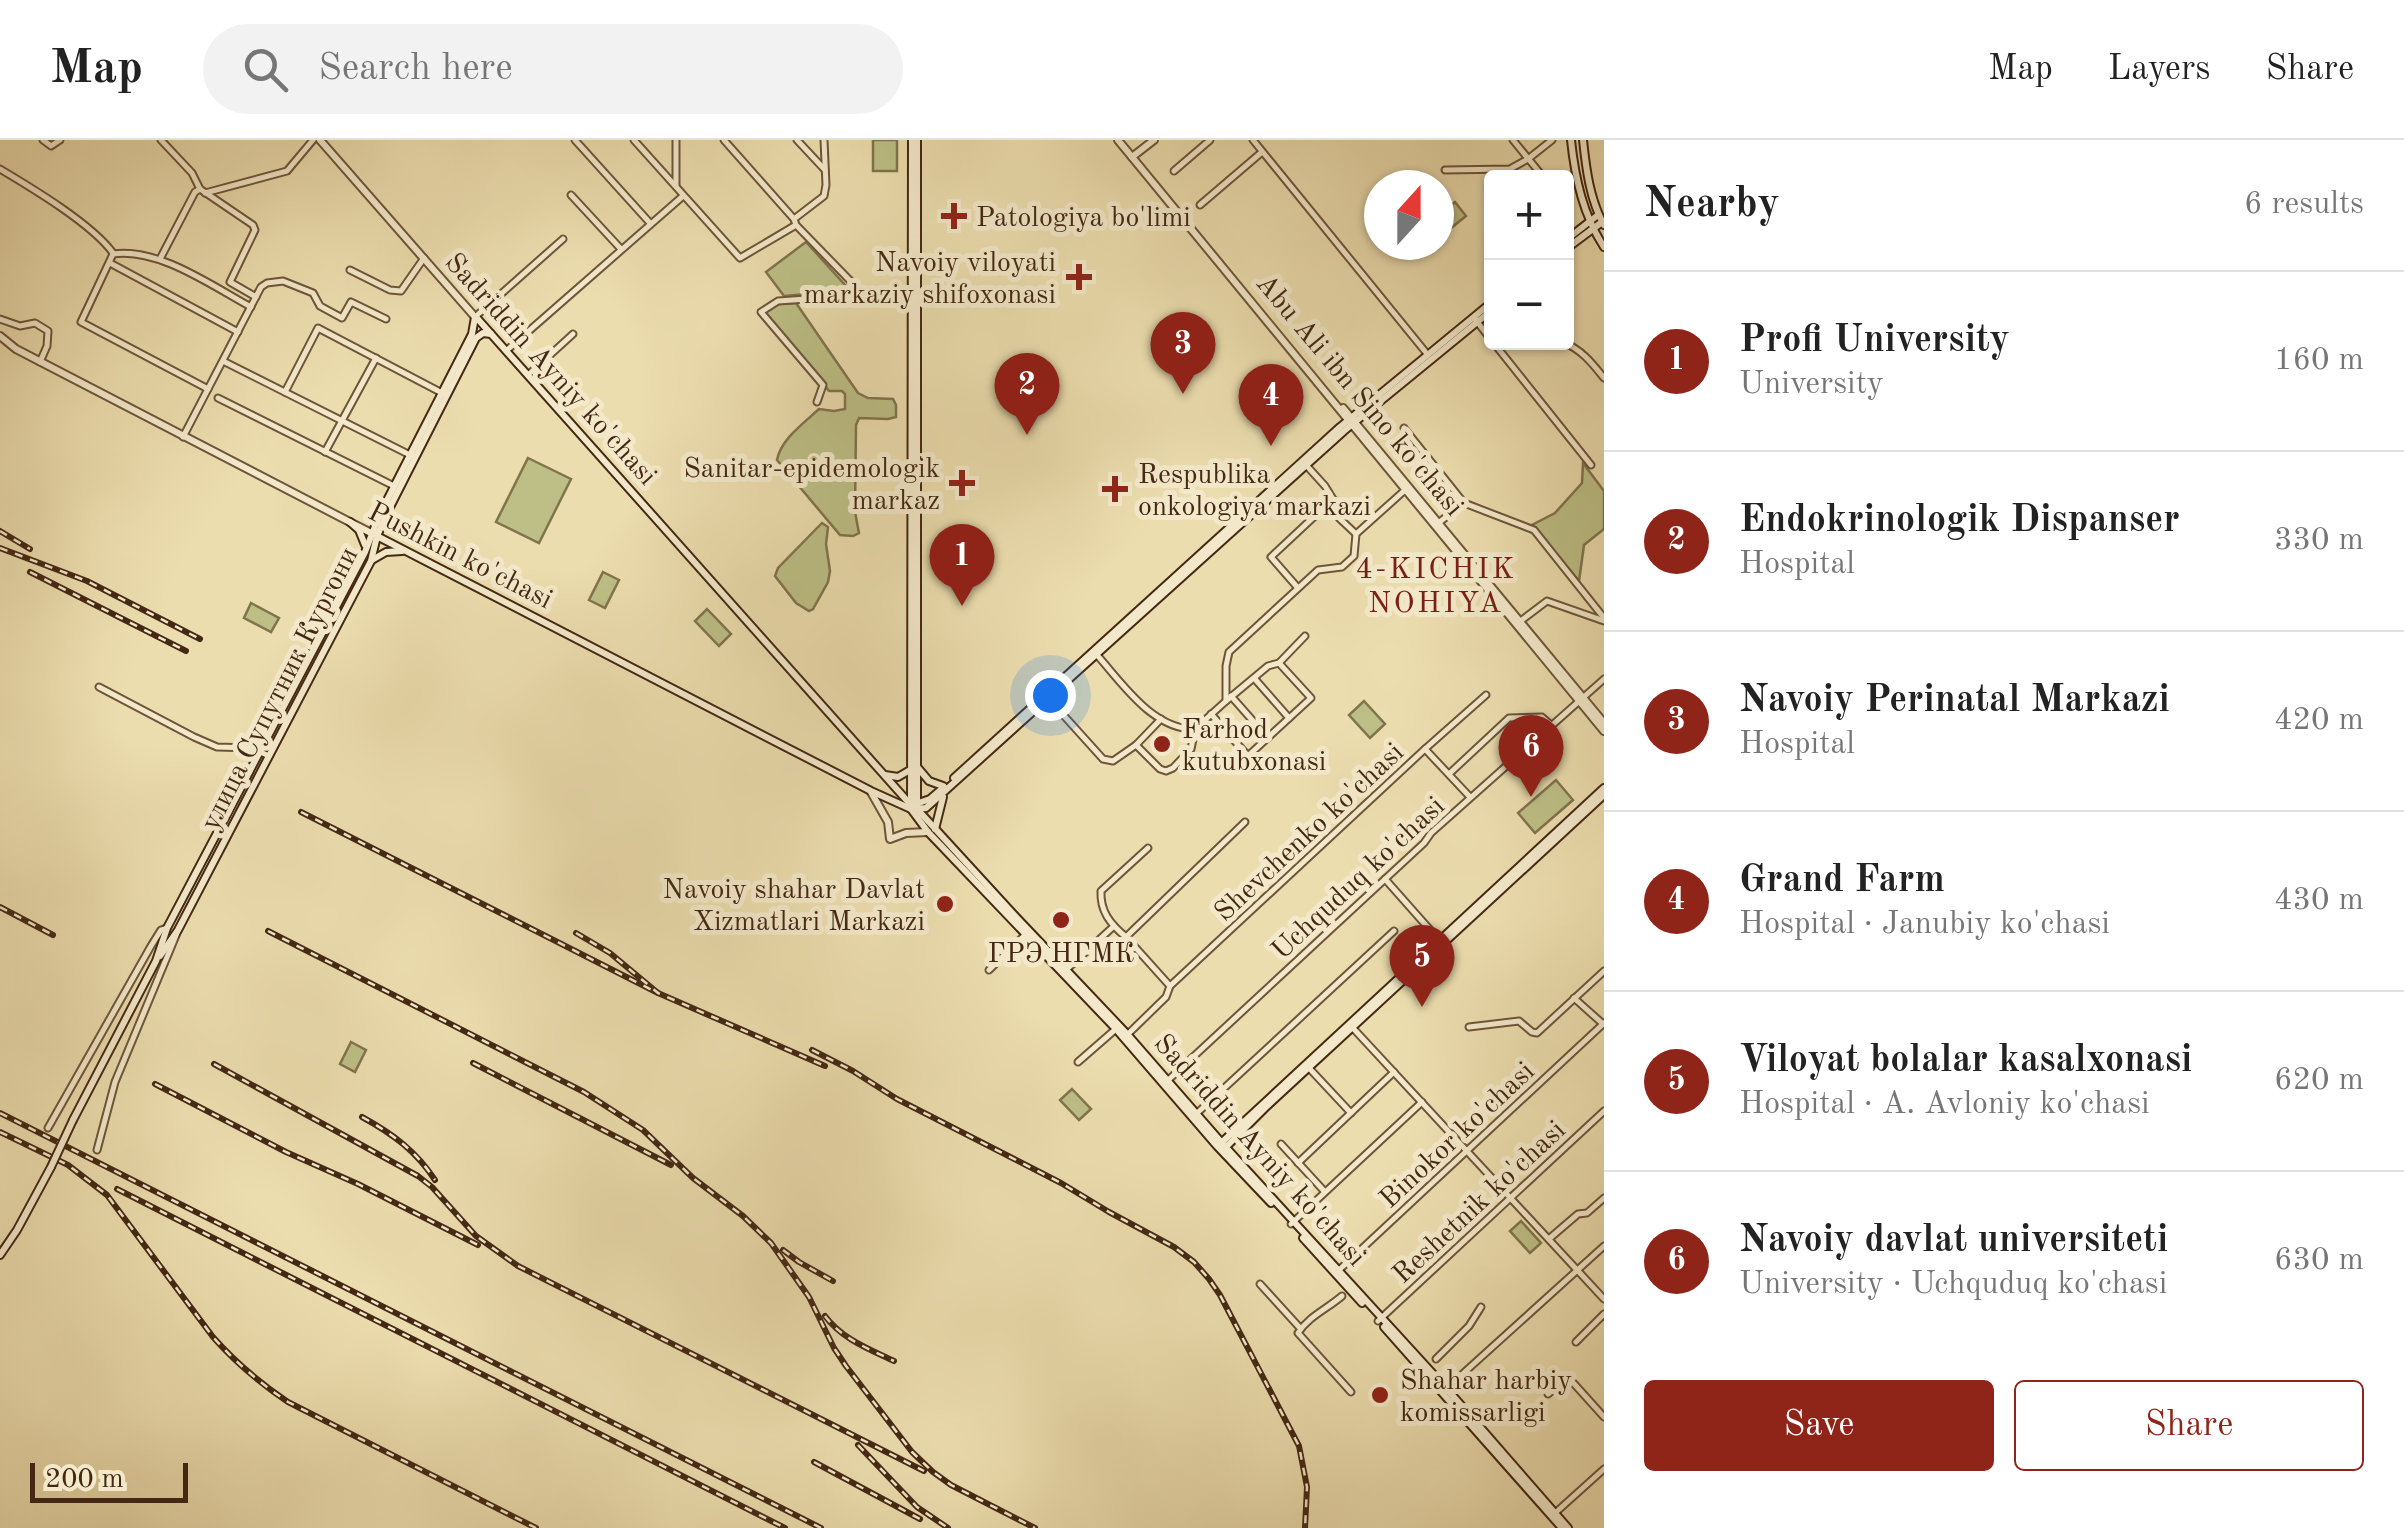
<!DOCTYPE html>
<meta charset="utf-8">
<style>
:root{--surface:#fff;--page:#f2f2f2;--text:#222;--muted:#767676;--line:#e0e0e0;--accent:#8f2418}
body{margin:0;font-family:"Old Standard TT",serif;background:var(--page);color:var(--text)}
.controls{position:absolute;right:30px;top:30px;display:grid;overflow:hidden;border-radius:10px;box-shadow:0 2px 8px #0004}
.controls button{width:90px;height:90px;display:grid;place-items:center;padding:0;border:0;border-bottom:2px solid var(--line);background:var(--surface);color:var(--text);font:50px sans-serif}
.compass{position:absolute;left:1364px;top:30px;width:90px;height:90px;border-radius:50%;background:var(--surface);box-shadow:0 2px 8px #0004;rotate:21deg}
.scale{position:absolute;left:30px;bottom:25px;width:158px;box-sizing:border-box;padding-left:10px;border:5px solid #442814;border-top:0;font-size:28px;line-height:35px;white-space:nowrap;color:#442814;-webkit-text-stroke:8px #f3e9ca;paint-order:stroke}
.you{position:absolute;left:1050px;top:555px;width:35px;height:35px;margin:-25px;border:8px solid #fff;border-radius:50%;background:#1a73e8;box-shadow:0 0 0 15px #1a73e833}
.badge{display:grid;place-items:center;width:65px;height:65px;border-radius:50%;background:var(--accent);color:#fff;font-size:32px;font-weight:700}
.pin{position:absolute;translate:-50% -82px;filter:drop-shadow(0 2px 5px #0008)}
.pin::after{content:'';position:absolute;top:52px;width:35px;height:30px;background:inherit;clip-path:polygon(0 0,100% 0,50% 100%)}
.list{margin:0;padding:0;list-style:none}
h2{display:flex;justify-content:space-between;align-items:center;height:130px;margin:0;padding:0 40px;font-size:42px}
h2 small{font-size:32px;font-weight:400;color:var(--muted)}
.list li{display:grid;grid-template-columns:65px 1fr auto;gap:30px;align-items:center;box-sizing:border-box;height:180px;padding:0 40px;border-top:2px solid var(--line)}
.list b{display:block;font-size:38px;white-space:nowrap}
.list p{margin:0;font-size:32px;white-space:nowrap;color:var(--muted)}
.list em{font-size:32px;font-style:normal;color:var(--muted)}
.actions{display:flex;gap:20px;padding:30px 40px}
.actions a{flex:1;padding:22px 0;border:2px solid var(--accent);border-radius:10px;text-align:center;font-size:35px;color:var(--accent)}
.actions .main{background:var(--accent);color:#fff}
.icon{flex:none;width:55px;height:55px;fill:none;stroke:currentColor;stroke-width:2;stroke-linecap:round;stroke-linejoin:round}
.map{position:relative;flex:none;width:1604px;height:1388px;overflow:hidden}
header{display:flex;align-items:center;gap:60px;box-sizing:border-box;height:140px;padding:0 50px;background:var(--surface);border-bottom:2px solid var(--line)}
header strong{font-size:48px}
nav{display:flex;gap:55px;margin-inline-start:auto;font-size:35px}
.search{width:700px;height:90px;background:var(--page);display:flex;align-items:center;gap:25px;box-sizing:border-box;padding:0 35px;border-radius:55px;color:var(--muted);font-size:38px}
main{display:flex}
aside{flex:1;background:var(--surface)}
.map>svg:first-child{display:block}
.green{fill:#bdbf86;stroke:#80744d;stroke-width:2.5}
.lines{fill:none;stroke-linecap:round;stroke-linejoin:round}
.minor-casing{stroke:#6e553a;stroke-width:9}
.tertiary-casing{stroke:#6e553a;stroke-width:10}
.secondary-casing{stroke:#442814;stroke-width:10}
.minor{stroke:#f3e9ca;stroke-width:5}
.tertiary{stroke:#f3e9ca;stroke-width:6}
.secondary{stroke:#f3e9ca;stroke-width:6}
.rail-casing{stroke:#442814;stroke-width:6}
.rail{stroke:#f3e9ca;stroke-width:2.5;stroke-dasharray:8;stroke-linecap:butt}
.secondary-bridge-casing{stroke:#442814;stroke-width:10;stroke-linecap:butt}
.secondary-bridge{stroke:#f3e9ca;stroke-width:6}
.poi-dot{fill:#8f2418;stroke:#f3e9ca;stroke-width:4}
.labels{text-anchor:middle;stroke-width:10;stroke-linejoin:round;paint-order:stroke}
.poi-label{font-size:28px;fill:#442814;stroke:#f3e9ca;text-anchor:start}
.street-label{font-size:28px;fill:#442814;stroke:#f3e9ca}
.neighbourhood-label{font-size:30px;letter-spacing:2.5px;fill:#7a1f14;stroke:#f3e9ca}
</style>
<header>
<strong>Map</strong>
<div class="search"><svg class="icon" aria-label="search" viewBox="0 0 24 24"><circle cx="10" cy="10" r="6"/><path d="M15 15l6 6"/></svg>Search here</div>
<nav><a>Map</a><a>Layers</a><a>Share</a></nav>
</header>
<main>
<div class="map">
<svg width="1604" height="1388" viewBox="0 0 1604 1388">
<rect width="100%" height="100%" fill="#ecddae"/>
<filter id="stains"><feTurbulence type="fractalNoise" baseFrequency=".002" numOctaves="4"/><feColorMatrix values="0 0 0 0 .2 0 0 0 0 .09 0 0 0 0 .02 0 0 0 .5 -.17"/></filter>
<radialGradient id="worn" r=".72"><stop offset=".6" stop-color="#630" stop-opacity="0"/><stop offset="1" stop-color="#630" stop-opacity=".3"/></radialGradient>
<g class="green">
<rect x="873" y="0" width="24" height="31"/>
<polygon points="1455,62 1466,76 1440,97 1439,75"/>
<polygon points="806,102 846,146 842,151 784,156 766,132"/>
<path d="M796 163 858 253 868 258 893 259 896 265V277L888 279 859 278 856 285 855 372 859 393 853 396 840 395 777 320C781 299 804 283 819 269L834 271 845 269V254L842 251H829L765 172 779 164Z"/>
<polygon points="528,318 571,339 539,403 496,382"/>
<polygon points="1583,323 1604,351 1604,389 1584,405 1579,441 1532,385 1555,373 1582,343"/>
<polygon points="822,383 828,387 826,404 830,431 828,442 813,469 809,471 796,463 775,436 778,428"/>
<polygon points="603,432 619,440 605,468 589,460"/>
<polygon points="251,463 279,478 271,492 244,478"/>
<polygon points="707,469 731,494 719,506 695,481"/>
<polygon points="1364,561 1385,584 1370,598 1349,575"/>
<polygon points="1556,640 1573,660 1535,693 1518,673"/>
<polygon points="351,902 366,910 355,932 340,924"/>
<polygon points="1072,949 1091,969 1079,980 1060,960"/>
<polygon points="1521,1081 1541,1103 1530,1113 1510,1091"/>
</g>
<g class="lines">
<defs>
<g id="minor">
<polyline points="43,0 51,6 60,0"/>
<polyline points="161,0 192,33 200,49 253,85 255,90 230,142 256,157"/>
<polyline points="575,0 650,83"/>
<polyline points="634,0 740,118 796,85"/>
<polyline points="676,0 676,45"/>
<polyline points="724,0 794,79 796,85 864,155 914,151"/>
<polyline points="797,0 825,30"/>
<polyline points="1253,0 1428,215"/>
<polyline points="1513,0 1544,38"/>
<path d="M0 29C32 48 92 84 113 113"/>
<polyline points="1445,30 1510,29 1528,19 1552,0"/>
<polyline points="1174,31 1210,0"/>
<polyline points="205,53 287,31 313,0"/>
<polyline points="571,55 620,108"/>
<polyline points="1200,65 1262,12"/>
<polyline points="794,79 824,56 826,45 824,0"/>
<polyline points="113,114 81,182 208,249"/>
<path d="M113 114C158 107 212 146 251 167"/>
<polyline points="160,119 195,52 200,49"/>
<polyline points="110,123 238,192"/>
<polyline points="350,130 390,150 401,151 424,118"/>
<polyline points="475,177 563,99"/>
<polyline points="0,179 20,186 35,183 48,191 47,206 40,222"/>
<polyline points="1475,179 1492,201"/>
<polyline points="1493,202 1591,325"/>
<path d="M1563 202C1582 210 1592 223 1604 238"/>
<polyline points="506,211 683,56"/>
<polyline points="223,221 412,316"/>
<polyline points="528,235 573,194"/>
<polyline points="285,252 318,188 444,254"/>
<polyline points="218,258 394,346"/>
<polyline points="817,262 823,245 761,172 778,161 864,155"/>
<polyline points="1404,288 1464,363 1437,384"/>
<polyline points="183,297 261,147 267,143 283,141 313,153 320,166 342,178 351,162 386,179"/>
<polyline points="325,312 376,218"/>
<polyline points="1306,325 1325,346 1333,359 1339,378 1356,394"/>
<polyline points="1464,363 1534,390 1604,478"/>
<polyline points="1298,448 1271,417 1333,359"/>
<polyline points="1518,483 1547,461 1604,481"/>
<path d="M1097 515C1122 543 1153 590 1195 589"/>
<polyline points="1254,538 1289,578"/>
<polyline points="99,547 194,597 217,607 252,608 269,616"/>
<polyline points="1231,556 1268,598"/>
<polyline points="1048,558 1103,619 1113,621 1136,605 1161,579"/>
<polyline points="1226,561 1268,526 1279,523 1305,496"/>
<polyline points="1211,574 1248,616"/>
<polyline points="1195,589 1226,561 1226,526 1229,512 1318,430 1342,427 1354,416 1356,394 1405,350"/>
<polyline points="1136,605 1160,629 1166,631 1173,628 1191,609 1195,589"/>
<polyline points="1425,609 1486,555"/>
<polyline points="1185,616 1238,625 1311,558 1279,523"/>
<polyline points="1449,634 1509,578 1542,577 1551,585"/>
<polyline points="1385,739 1439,800"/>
<path d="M1126 797C1110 784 1100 771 1101 751L1148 708"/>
<polyline points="989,830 1027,793"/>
<polyline points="1065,831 1114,786"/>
<polyline points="1170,846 1126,797 1245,682"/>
<polyline points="1574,858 1603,884"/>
<polyline points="1351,886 1604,1159"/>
<polyline points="1469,887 1519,881 1532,892 1537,893 1604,831"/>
<polyline points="1126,896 1166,857 1170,846 1425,609 1470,657"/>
<polyline points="1078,922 1117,888"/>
<polyline points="1309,928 1351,973"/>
<polyline points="1165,943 1424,703 1431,693 1604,539"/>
<polyline points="1195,975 1394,791"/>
<polyline points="48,988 151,806 161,790 167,788"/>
<polyline points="1281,1004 1325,1052"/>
<polyline points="97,1010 115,942 177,793"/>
<polyline points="1298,1023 1394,932"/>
<polyline points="1291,1084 1422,962"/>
<polyline points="1550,1098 1578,1074 1587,1073 1604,1058"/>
<polyline points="1339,1130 1604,883"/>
<polyline points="1260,1144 1300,1188"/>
<path d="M1342 1156C1327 1169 1309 1176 1298 1193L1351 1252"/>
<polyline points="1378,1181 1604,971"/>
<polyline points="1576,1202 1604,1174"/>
<polyline points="1436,1219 1469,1186 1481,1167"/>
<polyline points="1447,1248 1604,1106"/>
<polyline points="1548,1254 1568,1237 1604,1277"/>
<polyline points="1554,1374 1604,1329"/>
</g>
<g id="tertiary">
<polyline points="320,0 475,177"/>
<polyline points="1118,0 1604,591"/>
<polyline points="1132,17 1154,0"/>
<polyline points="0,196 16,209 371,393"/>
<polyline points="1343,268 1604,583"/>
<polyline points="871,652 888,682 890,699 906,693 928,692"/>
</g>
<g id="secondary">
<polyline points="912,0 911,669 928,692 1116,889 1217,1006 1271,1063"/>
<polyline points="917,0 917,669 1016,777 1127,894 1221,1002 1446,1248 1568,1388"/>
<path d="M1571 0C1575 38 1583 75 1604 107"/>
<path d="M1583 0C1586 29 1590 60 1604 85"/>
<polyline points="1566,100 1598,75"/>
<polyline points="1566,109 1602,82"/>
<polyline points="476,177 910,664"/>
<polyline points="350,382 359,390 365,405"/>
<polyline points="371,393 871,651 911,669 926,668 1344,291 1492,170"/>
<polyline points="372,420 386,412 402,411"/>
<polyline points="918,628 929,641 943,646"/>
<polyline points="885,635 898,637 910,630"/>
<polyline points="954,638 1340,287 1492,162"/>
<polyline points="913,665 930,659 944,647"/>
<polyline points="935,689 943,657"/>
<polyline points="160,816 178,790 371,421 377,396 388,371 476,198 483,193 491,194"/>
<polyline points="73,980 156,821 167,788 365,412 379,376 472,194 475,177"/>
<polyline points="1220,1004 1604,648"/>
<polyline points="1223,1010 1267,966 1604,655"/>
<polyline points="1303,1098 1362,1163"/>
<polyline points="0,1115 17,1090 51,1027"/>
<polyline points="1384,1187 1562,1388"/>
</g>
</defs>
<use href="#minor" class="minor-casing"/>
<use href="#tertiary" class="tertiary-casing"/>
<use href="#secondary" class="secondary-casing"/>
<use href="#minor" class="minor"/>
<use href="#tertiary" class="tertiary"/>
<use href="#secondary" class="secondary"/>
<defs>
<g id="rail">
<polyline points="0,391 30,409"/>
<polyline points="0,408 87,441 200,499"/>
<polyline points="30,432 186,511"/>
<polyline points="301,672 658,853"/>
<polyline points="0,767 53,795"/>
<polyline points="268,791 584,952 643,990 693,1038 743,1076 771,1103 809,1157 834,1208 846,1226 912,1312 933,1332 951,1345 1035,1388"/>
<polyline points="576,793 610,813 658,853 825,926"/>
<polyline points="812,910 853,931 897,959 1061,1043 1109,1072 1174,1107 1194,1122 1209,1139 1220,1155 1299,1306 1307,1347 1305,1388"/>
<polyline points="473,923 671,1025"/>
<polyline points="214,924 418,1036 432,1047 476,1096 518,1126 924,1331"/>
<polyline points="155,944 286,1012 358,1044 478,1105"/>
<polyline points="0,973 821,1388"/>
<path d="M362 977C393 994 416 1011 435 1040"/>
<path d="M0 992 68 1025 107 1055 213 1197C235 1222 260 1243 288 1262L536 1388"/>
<polyline points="117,1049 785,1388"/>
<polyline points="783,1110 799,1122 833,1141"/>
<path d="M825 1176C842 1199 869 1209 894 1221"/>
<polyline points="858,1305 917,1367 948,1388"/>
<polyline points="814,1322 920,1379"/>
</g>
</defs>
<use href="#rail" class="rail-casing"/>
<use href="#rail" class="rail"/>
<defs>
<polyline id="secondary-bridge" points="51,1027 73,980"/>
</defs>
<use href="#secondary-bridge" class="secondary-bridge-casing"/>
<use href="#secondary-bridge" class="secondary-bridge"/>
</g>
<g class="poi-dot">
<path d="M949 61h10v10h10v10h-10v10h-10v-10h-10v-10h10z"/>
<path d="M1074 122h10v10h10v10h-10v10h-10v-10h-10v-10h10z"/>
<path d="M957 328h10v10h10v10h-10v10h-10v-10h-10v-10h10z"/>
<path d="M1110 334h10v10h10v10h-10v10h-10v-10h-10v-10h10z"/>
<circle cx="1162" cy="604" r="10"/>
<circle cx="945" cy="764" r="10"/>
<circle cx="1061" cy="780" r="10"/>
<circle cx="1380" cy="1255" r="10"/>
</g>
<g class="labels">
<g class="poi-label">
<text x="976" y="86">Patologiya bo'limi</text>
<text x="1056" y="131" text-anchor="end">Navoiy viloyati<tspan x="1056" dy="32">markaziy shifoxonasi</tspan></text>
<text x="940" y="337" text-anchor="end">Sanitar-epidemologik<tspan x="940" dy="32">markaz</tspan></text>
<text x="1138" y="343">Respublika<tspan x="1138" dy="32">onkologiya markazi</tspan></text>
<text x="1182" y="598">Farhod<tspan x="1182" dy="32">kutubxonasi</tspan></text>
<text x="925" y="758" text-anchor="end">Navoiy shahar Davlat<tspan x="925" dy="32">Xizmatlari Markazi</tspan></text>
<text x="1061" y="822" text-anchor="middle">ГРЭ НГМК</text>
<text x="1400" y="1249">Shahar harbiy<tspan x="1400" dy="32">komissarligi</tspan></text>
</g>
<g class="street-label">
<text transform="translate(552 228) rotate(48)" y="10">Sadriddin Ayniy ko'chasi</text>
<text transform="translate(1361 254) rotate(50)" y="10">Abu Ali ibn Sino ko'chasi</text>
<text transform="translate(461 414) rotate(27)" y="10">Pushkin ko'chasi</text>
<text transform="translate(278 548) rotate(-63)" y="10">улица Супутник Кургони</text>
<text transform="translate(1308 691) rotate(-43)" y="10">Shevchenko ko'chasi</text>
<text transform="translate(1357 737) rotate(-43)" y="10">Uchquduq ko'chasi</text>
<text transform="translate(1456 994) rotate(-43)" y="10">Binokor ko'chasi</text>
<text transform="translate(1261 1009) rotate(48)" y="10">Sadriddin Ayniy ko'chasi</text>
<text transform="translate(1478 1061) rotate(-43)" y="10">Reshetnik ko'chasi</text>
</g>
<g class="neighbourhood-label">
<text x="1436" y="438">4-KICHIK<tspan x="1436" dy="34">NOHIYA</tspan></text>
</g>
</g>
<rect width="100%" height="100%" filter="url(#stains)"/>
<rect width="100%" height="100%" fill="url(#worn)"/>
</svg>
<div class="controls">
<button>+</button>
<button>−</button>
</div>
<svg class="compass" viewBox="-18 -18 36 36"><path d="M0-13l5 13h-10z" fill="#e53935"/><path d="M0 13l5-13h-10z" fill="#767676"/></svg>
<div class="scale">200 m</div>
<div class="you"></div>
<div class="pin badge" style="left:962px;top:466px">1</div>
<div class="pin badge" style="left:1027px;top:295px">2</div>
<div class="pin badge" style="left:1183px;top:254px">3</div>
<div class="pin badge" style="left:1271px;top:306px">4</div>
<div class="pin badge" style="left:1422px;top:867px">5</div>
<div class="pin badge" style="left:1531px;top:657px">6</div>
</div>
<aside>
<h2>Nearby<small>6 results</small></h2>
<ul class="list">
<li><span class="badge">1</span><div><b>Profi University</b><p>University</p></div><em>160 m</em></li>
<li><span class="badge">2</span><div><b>Endokrinologik Dispanser</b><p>Hospital</p></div><em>330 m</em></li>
<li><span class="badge">3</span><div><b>Navoiy Perinatal Markazi</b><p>Hospital</p></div><em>420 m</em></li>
<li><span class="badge">4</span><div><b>Grand Farm</b><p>Hospital · Janubiy ko'chasi</p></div><em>430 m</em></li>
<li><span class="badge">5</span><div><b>Viloyat bolalar kasalxonasi</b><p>Hospital · A. Avloniy ko'chasi</p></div><em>620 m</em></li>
<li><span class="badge">6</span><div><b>Navoiy davlat universiteti</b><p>University · Uchquduq ko'chasi</p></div><em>630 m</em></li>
</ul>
<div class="actions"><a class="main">Save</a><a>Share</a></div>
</aside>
</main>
